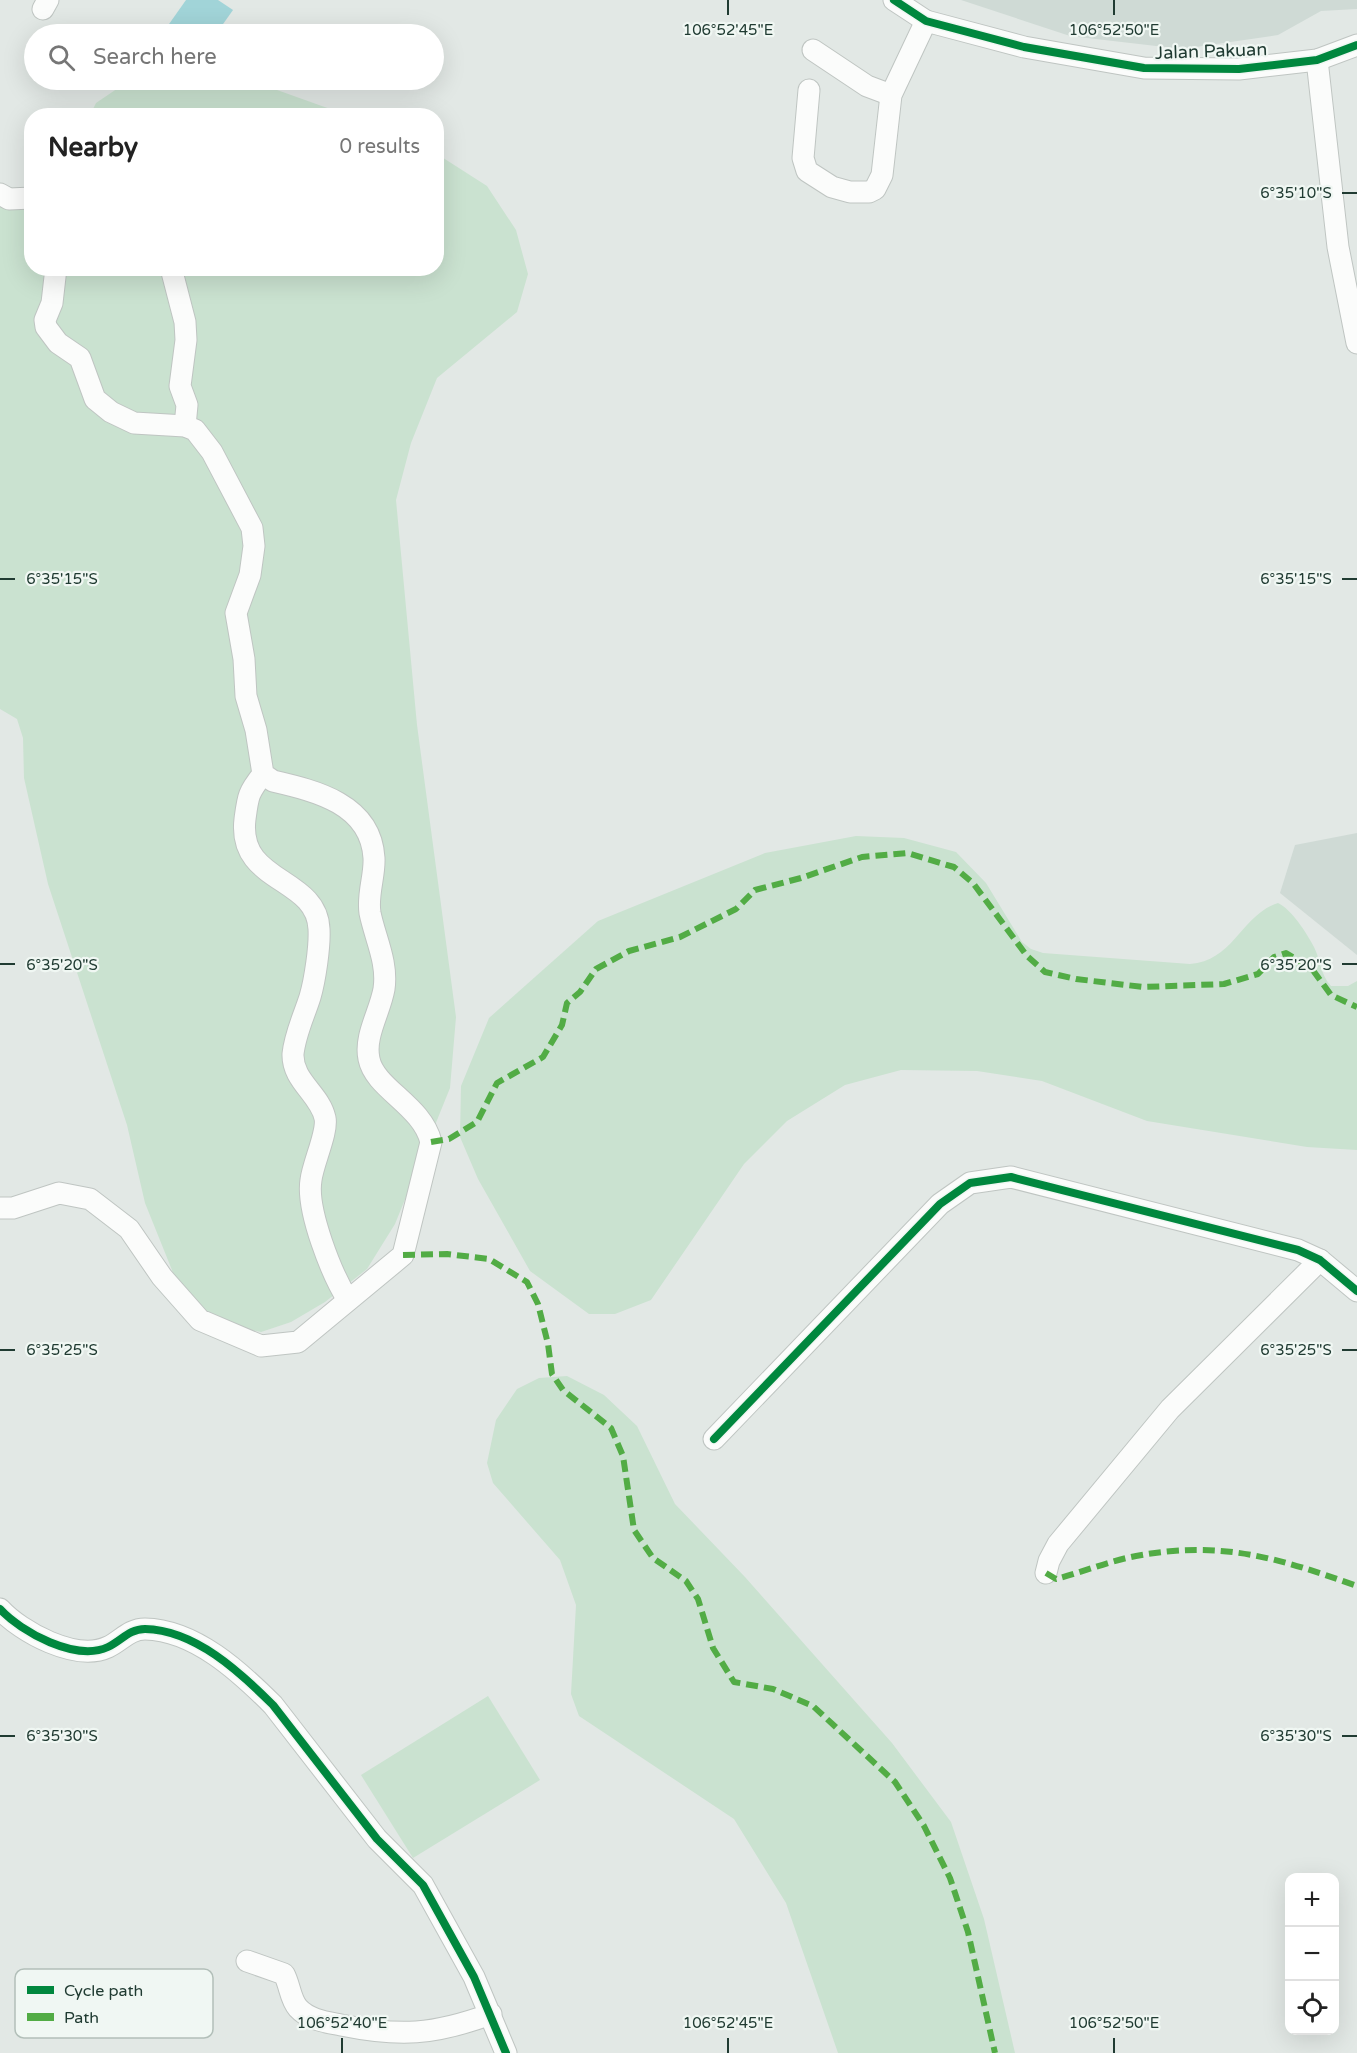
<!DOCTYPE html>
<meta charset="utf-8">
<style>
:root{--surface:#fff;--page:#f6f6f6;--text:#222;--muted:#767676;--line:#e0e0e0}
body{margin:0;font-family:"Varela Round",sans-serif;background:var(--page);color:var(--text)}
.controls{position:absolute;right:18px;bottom:18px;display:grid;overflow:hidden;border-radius:12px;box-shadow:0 6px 24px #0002}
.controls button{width:54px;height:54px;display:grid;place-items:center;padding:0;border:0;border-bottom:2px solid var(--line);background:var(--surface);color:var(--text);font:30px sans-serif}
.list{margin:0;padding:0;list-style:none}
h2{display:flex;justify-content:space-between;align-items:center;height:78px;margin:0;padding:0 24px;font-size:26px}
h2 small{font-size:20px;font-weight:400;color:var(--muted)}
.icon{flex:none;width:33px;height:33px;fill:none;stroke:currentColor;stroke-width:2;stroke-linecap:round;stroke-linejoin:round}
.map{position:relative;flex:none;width:1357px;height:2053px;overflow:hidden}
.search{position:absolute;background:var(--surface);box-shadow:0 6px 24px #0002;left:24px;top:24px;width:420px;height:66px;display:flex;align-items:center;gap:15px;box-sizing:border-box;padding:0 21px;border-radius:33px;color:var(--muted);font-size:22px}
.panel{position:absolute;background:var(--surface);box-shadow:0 6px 24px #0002;left:24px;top:108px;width:420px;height:168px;border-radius:24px}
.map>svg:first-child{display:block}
.built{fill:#cfdad5}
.green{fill:#cae2d0}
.water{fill:#a1d4d8}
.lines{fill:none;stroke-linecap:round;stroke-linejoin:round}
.minor-casing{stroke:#bfc5c2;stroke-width:23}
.minor{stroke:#fbfcfb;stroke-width:21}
.quiet{stroke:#52ac45;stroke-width:6;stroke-dasharray:12 6;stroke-linecap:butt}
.cycleway-casing{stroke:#f0f7f3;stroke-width:11}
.cycleway{stroke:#00873e;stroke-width:8}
.ticks{fill:none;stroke:#203b32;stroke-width:2}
.labels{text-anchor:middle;stroke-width:4.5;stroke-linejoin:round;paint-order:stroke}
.street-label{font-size:18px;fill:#203b32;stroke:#f0f7f3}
.key{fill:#f0f7f3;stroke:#b2bfb9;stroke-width:1.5}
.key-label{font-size:16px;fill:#203b32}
.ticks-label{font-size:15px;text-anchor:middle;fill:#203b32;stroke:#f0f7f3;stroke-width:4.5;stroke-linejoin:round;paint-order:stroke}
</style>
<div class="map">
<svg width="1357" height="2053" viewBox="0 0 1357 2053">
<rect width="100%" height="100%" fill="#e2e8e5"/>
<g class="built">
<polygon points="961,0 1357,0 1357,9 1321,11 1278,35 1182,49 1070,36"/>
<polygon points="1357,833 1357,955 1280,893 1295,845"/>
</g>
<g class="green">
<polygon points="130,80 249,80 347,115 90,115 96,103"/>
<polygon points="437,154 487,186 516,230 528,274 517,312 437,378 411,443 396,500 417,725 456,1017 450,1088 395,1224 367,1269 325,1302 291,1322 261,1332 231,1326 203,1316 178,1285 145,1203 127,1125 48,884 24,778 23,738 17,719 0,709 0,198 31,193 32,268 436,268"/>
<path d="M856 836 904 838 956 852 986 883 1022 942 1031 949 1043 953 1190 964C1234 961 1241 915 1278 903 1292 910 1306 932 1314 947 1321 961 1320 974 1331 986H1348L1357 981V1150L1307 1147 1147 1121 1042 1081 977 1071 901 1070 845 1085 787 1121 744 1164 651 1300 615 1314H589L530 1271 478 1179 460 1137 461 1086 489 1018 598 921 765 853Z"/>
<polygon points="567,1376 604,1395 637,1426 675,1504 745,1577 892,1743 951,1822 984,1919 1015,2053 838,2053 786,1903 734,1819 579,1716 571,1694 576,1605 560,1560 493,1483 487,1463 496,1420 517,1389 539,1378"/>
<polygon points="488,1696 540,1780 413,1858 361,1775"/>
</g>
<polygon class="water" points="186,0 218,0 233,10 216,34 162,34"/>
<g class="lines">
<defs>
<g id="minor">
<polyline points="894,0 926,21 1024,47 1144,68 1239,69 1317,60 1357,45"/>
<polyline points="43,9 48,0"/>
<polyline points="813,50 867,86 891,95"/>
<polyline points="1317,60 1338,247 1357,343"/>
<polyline points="809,90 803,158 807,171 832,187 850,192 869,192 875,189 882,175 891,95 926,21"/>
<polyline points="0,194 9,199 32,198"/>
<polyline points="171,268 185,322 186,340 180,386 187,405 185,426"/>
<path d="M263 774C248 793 248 796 245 819 237 884 317 876 319 929 320 946 315 980 310 997 304 1016 295 1034 293 1054 292 1081 320 1094 325 1118 328 1132 313 1163 311 1180 306 1210 332 1275 348 1300"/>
<path d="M0 1208H13L59 1193 90 1199 129 1229 162 1277 200 1320 261 1346 298 1342 403 1255 431 1142C422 1105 375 1089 369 1059 364 1036 380 1012 384 989 388 962 375 938 370 913 367 894 375 876 374 858 371 804 316 791 273 781L263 774 256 730 246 696 244 659 236 613 250 575 254 546 252 528 212 452 195 430 185 426 134 423 111 412 95 399 80 358 58 343 46 327 45 320 52 303 56 268"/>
<polyline points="714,1439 940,1204 970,1183 1011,1177 1298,1250 1320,1260 1357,1291"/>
<polyline points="1046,1573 1049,1561 1058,1544 1170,1409 1320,1260"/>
<path d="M0 1609C21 1632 76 1662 108 1647 121 1641 129 1629 145 1629 195 1630 240 1672 273 1705L377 1839 423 1885 474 1977 506 2053"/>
<path d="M247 1961 284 1974C290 1985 290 1999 298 2008 309 2020 326 2022 341 2025 400 2037 433 2035 491 2014"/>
</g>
</defs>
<use href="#minor" class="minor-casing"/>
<use href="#minor" class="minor"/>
<g class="quiet">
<polyline points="431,1142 449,1139 477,1122 497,1083 543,1057 562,1025 567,1003 580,992 596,969 629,951 680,937 736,909 755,890 801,878 862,857 907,853 954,867 973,883 1027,956 1045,972 1076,979 1143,987 1224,984 1258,974 1274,957 1286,953 1312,969 1331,995 1357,1007"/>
<polyline points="403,1255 447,1254 489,1259 527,1282 538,1304 548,1344 552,1374 563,1390 611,1428 623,1456 634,1530 653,1558 686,1581 698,1599 713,1648 734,1682 773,1689 813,1706 895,1782 924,1826 950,1878 968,1932 995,2053"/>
<path d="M1046 1573 1056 1579C1083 1572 1109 1561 1136 1556 1222 1540 1278 1558 1357 1586"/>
</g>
<defs>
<g id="cycleway">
<polyline points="894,0 926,21 1024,47 1144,68 1239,69 1317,60 1357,45"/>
<polyline points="714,1439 940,1204 970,1183 1011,1177 1298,1250 1320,1260 1357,1291"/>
<path d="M0 1609C21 1632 76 1662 108 1647 121 1641 129 1629 145 1629 195 1630 240 1672 273 1705L377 1839 423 1885 474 1977 506 2053"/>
</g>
</defs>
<use href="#cycleway" class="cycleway-casing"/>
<use href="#cycleway" class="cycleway"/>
</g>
<path class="ticks" d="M728 0V15M1114 0V15M1342 193H1357M0 579H15M1342 579H1357M0 964H15M1342 964H1357M0 1350H15M1342 1350H1357M0 1736H15M1342 1736H1357M342 2038V2053M728 2038V2053M1114 2038V2053"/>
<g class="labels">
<g class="street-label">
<text transform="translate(1211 51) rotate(-2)" y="6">Jalan Pakuan</text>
</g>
</g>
<rect x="15" y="1969" width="198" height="69" rx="9" class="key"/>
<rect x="27" y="1986" width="27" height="8" fill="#00873e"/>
<rect x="27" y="2013" width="27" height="8" fill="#52ac45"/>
<g class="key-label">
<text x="64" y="1996">Cycle path</text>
<text x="64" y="2023">Path</text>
</g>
<g class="ticks-label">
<text x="728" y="35">106°52'45"E</text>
<text x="1114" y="35">106°52'50"E</text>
<text x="1296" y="198">6°35'10"S</text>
<text x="62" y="584">6°35'15"S</text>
<text x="1296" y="584">6°35'15"S</text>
<text x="62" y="970">6°35'20"S</text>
<text x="1296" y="970">6°35'20"S</text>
<text x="62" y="1355">6°35'25"S</text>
<text x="1296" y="1355">6°35'25"S</text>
<text x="62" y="1741">6°35'30"S</text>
<text x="1296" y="1741">6°35'30"S</text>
<text x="342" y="2028">106°52'40"E</text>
<text x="728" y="2028">106°52'45"E</text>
<text x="1114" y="2028">106°52'50"E</text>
</g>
</svg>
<div class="controls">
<button>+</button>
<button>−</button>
<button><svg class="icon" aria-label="locate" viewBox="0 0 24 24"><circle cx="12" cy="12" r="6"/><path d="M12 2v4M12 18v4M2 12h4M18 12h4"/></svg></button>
</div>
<div class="search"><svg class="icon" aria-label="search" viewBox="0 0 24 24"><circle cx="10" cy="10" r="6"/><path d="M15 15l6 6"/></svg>Search here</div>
<section class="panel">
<h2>Nearby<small>0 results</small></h2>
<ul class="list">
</ul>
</section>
</div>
